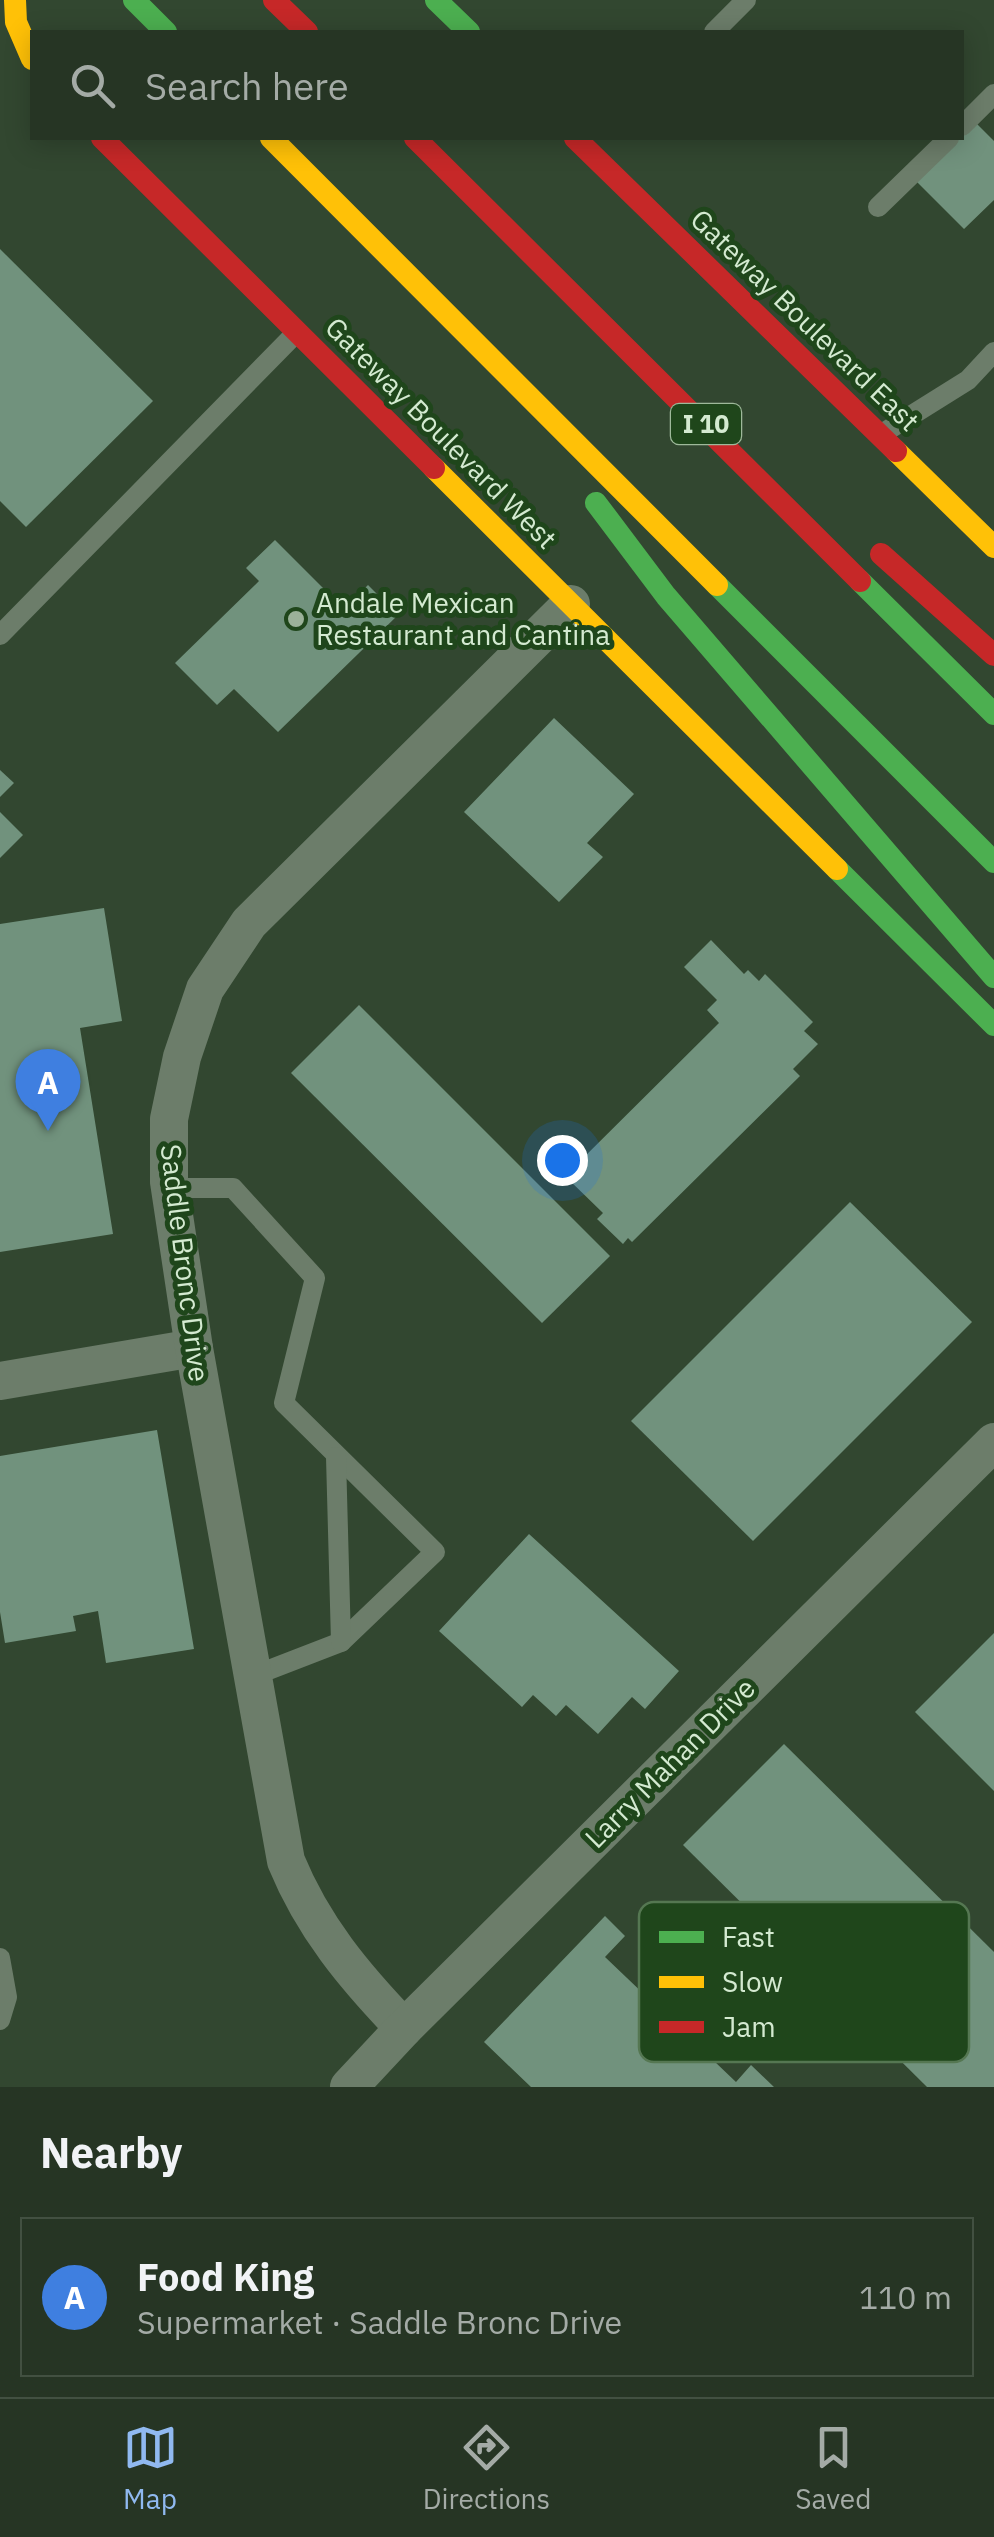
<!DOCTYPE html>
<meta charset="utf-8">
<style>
:root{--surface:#263524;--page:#2e3d2c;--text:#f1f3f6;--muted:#a4aba6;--line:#425041;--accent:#90b9f0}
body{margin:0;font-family:"IBM Plex Sans",sans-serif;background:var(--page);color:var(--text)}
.you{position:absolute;left:562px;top:1160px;width:35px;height:35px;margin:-25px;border:8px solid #fff;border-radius:50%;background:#1a73e8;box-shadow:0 0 0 15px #1a73e833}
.badge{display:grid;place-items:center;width:65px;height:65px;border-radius:50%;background:var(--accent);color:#fff;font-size:32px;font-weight:700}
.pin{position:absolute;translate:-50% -82px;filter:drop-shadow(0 2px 5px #0008)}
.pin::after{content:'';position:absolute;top:52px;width:35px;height:30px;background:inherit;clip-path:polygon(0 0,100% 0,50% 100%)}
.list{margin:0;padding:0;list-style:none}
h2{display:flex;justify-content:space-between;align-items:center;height:130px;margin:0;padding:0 40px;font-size:42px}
h2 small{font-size:32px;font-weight:400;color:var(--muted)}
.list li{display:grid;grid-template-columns:65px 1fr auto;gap:30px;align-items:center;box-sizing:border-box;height:160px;margin:0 20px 20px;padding:0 20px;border:2px solid var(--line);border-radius:0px}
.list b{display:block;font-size:38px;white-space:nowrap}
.list p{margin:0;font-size:32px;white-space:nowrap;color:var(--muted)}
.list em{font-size:32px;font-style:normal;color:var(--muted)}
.icon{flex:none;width:55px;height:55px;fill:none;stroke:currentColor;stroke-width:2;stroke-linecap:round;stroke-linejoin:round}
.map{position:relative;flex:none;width:994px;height:2087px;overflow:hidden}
.search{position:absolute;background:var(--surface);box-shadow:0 5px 25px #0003;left:30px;right:30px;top:30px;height:110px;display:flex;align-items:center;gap:25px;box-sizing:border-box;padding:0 35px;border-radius:0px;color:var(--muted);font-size:38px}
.sheet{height:310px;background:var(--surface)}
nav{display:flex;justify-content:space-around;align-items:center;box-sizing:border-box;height:140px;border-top:2px solid var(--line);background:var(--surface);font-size:28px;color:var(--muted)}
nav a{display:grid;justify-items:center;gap:5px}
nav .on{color:var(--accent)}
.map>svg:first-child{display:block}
.building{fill:#71927d}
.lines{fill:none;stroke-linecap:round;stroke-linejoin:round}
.lane{stroke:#6c7d6a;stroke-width:20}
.street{stroke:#6c7d6a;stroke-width:38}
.fast{stroke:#4caf50;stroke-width:22}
.slow{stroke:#ffc107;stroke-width:22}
.jam{stroke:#c62828;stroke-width:22}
.poi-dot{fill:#9bb199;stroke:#1f461b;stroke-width:4}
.labels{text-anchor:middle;stroke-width:10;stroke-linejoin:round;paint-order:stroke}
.shield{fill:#1f461b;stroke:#9eb99a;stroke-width:2.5}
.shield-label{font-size:25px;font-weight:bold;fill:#d4ead1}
.street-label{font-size:28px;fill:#d4ead1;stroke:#1f461b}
.poi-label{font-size:28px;fill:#d4ead1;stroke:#1f461b;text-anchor:start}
.key{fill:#1f461b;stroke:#557752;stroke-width:2.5}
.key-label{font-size:28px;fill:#d4ead1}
</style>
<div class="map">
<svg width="994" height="2087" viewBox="0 0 994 2087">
<rect width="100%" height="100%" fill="#324730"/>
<g class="building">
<polygon points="973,120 994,141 994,200 964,229 913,178 955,138 962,138 962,131"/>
<polygon points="0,249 153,401 26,527 0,501"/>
<polygon points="275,540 344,609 368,585 398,615 278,732 234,689 217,705 175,663 259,581 246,568"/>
<polygon points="554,718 634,794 587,843 603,857 559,902 464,812"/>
<polygon points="0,770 14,783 0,797"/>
<polygon points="0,812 23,835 0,858"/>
<polygon points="104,908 122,1021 80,1028 113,1234 0,1252 0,924"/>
<polygon points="711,940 744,974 748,970 759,981 765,974 813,1022 804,1031 818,1044 793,1069 800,1076 632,1242 628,1238 623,1244 597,1219 603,1213 565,1176 719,1023 707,1010 717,1000 684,967"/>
<polygon points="359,1005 610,1256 542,1323 291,1073"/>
<polygon points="850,1202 972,1322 753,1541 631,1421"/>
<polygon points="157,1430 194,1649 106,1663 98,1611 73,1616 76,1631 5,1643 0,1612 0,1456"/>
<polygon points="529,1534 679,1671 645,1709 632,1697 598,1734 566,1705 556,1716 533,1695 522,1707 439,1631"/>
<polygon points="994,1633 994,1791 915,1712"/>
<polygon points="784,1744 994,1952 994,2087 927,2087 683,1845"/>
<polygon points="605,1916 625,1936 605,1957 736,2082 751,2065 774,2087 531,2087 484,2042"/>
</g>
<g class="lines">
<g class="lane">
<polyline points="714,32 746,0"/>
<polyline points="962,126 994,94"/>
<polyline points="878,207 949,138"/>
<polyline points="880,435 968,380 994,352"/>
<polyline points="0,635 295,334"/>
<polyline points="170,1188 233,1188 315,1278 284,1403 435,1552 341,1642 253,1676"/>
<polyline points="336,1457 341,1642"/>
<polyline points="0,1958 7,1997 0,2020"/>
</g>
<g class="street">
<polyline points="0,1381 194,1348"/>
<path d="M404 2028C354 1976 313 1927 286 1861L194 1348 169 1182V1119L182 1057 205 989 249 923 571 604"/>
<polyline points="349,2087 404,2028 994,1442"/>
</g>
<g class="fast">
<polyline points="134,0 166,32"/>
<polyline points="436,0 469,32"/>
<polyline points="596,503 666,596 994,977"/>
<polyline points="860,581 994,714"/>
<polyline points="717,585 994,862"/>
<polyline points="837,869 994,1025"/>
</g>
<g class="slow">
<polyline points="15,0 16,22 32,59"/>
<polyline points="271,138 717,585"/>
<polyline points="896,451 994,547"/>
<polyline points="434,468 837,869"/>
</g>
<g class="jam">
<polyline points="274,0 307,32"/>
<polyline points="102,138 434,468"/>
<polyline points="415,138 860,581"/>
<polyline points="575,138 896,451"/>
<polyline points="881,554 994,655"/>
</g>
</g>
<circle class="poi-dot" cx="296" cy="619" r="10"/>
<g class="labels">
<rect class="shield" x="671" y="404" width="70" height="40" rx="8"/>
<g class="shield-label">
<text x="706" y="433">I 10</text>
</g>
<g class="street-label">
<text transform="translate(805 320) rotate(44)" y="10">Gateway Boulevard East</text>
<text transform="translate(441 433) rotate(45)" y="10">Gateway Boulevard West</text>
<text transform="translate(185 1263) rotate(83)" y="10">Saddle Bronc Drive</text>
<text transform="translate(670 1763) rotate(-45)" y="10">Larry Mahan Drive</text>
</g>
<g class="poi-label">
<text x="316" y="613">Andale Mexican<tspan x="316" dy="32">Restaurant and Cantina</tspan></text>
</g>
</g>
<rect x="639" y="1902" width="330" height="160" rx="15" class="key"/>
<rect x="659" y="1931" width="45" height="12" fill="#4caf50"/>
<rect x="659" y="1976" width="45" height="12" fill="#ffc107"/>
<rect x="659" y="2021" width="45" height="12" fill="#c62828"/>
<g class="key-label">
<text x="722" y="1947">Fast</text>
<text x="722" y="1992">Slow</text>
<text x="722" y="2037">Jam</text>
</g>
</svg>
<div class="you"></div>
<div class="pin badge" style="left:48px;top:1131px;background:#3f7fe0">A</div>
<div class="search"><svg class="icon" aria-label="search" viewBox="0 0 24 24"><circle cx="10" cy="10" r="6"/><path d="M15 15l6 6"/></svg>Search here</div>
</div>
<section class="sheet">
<h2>Nearby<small></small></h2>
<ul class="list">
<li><span class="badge" style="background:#3f7fe0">A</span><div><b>Food King</b><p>Supermarket · Saddle Bronc Drive</p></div><em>110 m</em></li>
</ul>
</section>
<nav>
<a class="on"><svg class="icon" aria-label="map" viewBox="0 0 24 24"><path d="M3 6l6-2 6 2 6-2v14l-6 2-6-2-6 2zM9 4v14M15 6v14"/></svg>Map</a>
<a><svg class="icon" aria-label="directions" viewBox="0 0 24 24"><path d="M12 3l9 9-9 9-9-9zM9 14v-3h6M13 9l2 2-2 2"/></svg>Directions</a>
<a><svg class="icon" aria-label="saved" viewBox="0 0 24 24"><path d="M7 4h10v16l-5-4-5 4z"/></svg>Saved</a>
</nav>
